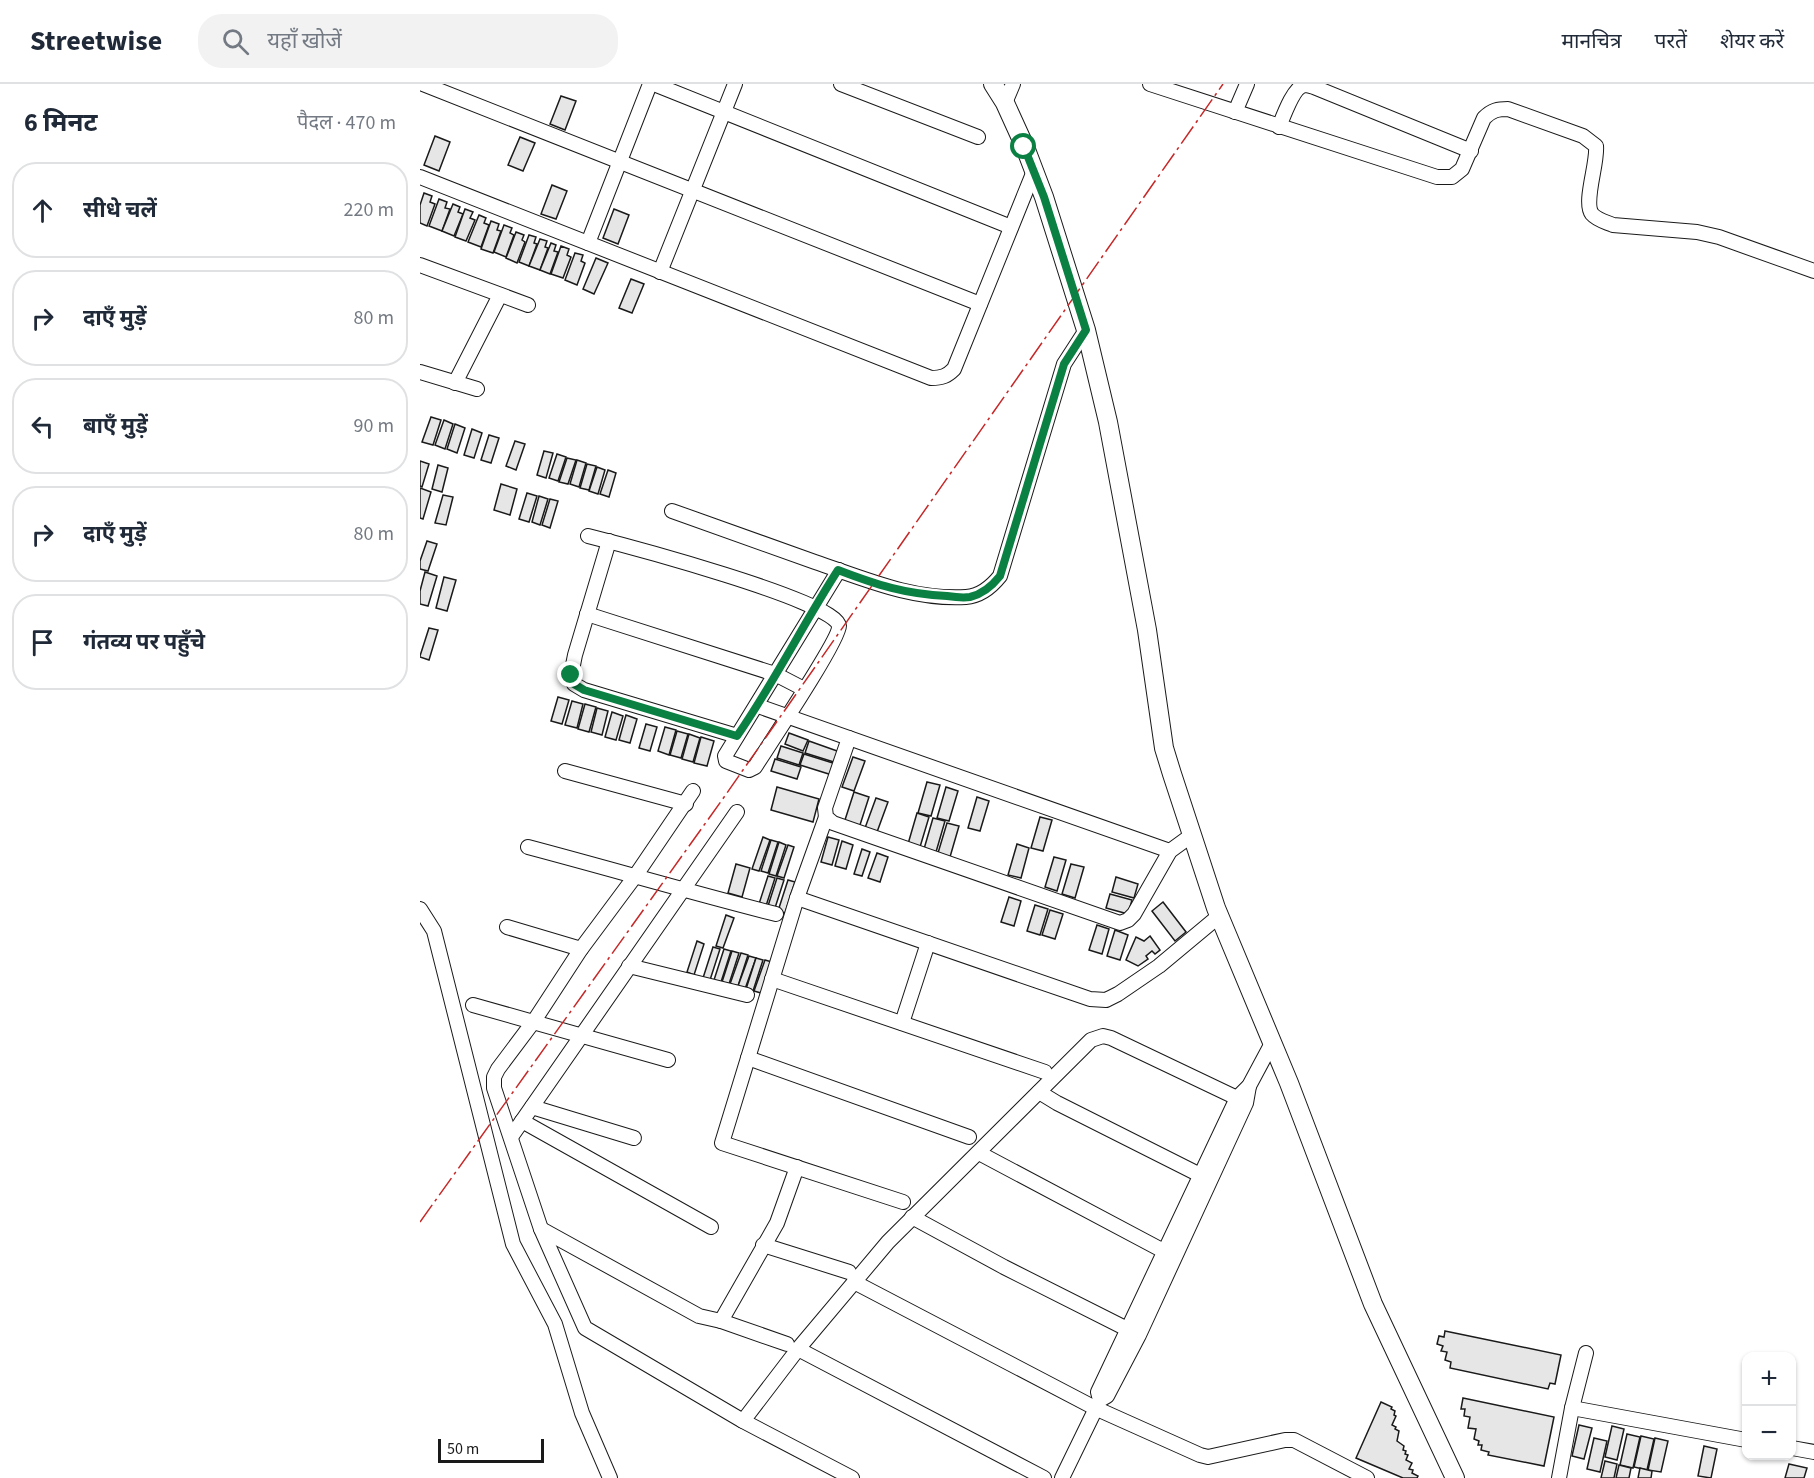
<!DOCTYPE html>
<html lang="hi">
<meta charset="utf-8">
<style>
:root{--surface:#fff;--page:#f2f2f3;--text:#1f2937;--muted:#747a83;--line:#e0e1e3}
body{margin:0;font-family:"Source Sans 3","Noto Sans Devanagari",sans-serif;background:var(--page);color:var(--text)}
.controls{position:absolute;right:18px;bottom:18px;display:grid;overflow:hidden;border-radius:12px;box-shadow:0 2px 4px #0004}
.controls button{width:54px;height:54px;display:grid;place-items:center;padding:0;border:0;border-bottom:2px solid var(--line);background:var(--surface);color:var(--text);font:30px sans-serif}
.scale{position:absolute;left:18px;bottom:15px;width:106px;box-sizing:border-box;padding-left:6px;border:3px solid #1a1a1a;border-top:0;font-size:16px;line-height:21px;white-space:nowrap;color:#1a1a1a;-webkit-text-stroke:4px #fff;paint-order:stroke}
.stop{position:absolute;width:18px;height:18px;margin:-14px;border:4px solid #0b8043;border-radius:50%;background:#fff}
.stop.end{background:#0b8043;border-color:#fff;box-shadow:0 2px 6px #0008}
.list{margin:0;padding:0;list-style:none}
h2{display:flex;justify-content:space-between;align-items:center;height:78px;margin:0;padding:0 24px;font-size:26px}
h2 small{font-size:20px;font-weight:400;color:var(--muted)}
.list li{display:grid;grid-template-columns:39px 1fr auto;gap:18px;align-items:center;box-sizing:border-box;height:96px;margin:0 12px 12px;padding:0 12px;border:2px solid var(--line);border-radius:24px}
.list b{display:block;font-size:22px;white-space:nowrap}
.list em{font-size:20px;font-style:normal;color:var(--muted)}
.icon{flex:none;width:33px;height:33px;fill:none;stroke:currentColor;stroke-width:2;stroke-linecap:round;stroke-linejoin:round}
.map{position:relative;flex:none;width:1394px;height:1394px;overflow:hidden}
header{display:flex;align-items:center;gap:36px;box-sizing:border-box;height:84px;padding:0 30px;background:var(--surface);border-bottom:2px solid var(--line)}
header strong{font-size:28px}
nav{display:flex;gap:33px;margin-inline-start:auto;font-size:21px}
.search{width:420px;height:54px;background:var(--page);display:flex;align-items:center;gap:15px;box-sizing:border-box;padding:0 21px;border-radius:24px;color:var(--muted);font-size:22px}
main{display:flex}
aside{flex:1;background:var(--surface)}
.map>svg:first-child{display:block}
.building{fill:#e6e6e6;stroke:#1a1a1a;stroke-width:1.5}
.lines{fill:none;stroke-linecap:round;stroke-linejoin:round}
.street-casing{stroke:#1a1a1a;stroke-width:16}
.secondary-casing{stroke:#1a1a1a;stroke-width:20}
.street{stroke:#fff;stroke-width:14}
.secondary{stroke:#fff;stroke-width:18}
.power{stroke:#c62828;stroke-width:1.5;stroke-dasharray:21 4.5 3 4.5;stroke-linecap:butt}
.route{stroke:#0b8043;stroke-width:8}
</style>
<header>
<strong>Streetwise</strong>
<div class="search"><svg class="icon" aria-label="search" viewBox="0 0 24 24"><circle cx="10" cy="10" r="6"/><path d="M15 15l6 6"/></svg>यहाँ खोजें</div>
<nav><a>मानचित्र</a><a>परतें</a><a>शेयर करें</a></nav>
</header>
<main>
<aside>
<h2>6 मिनट<small>पैदल · 470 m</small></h2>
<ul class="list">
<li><svg class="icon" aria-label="ahead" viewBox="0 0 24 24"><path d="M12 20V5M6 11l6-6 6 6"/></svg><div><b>सीधे चलें</b></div><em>220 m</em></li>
<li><svg class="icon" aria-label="right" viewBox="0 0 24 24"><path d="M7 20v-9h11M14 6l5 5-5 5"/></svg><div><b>दाएँ मुड़ें</b></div><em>80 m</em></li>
<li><svg class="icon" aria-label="left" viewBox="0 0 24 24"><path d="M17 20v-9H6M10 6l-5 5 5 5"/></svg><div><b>बाएँ मुड़ें</b></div><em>90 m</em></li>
<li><svg class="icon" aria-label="right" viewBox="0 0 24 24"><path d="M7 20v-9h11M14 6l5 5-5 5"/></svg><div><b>दाएँ मुड़ें</b></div><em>80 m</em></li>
<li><svg class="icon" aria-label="arrive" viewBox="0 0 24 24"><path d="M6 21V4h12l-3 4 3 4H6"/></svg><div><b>गंतव्य पर पहुँचे</b></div></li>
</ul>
</aside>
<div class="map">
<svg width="1394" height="1394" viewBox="0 0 1394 1394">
<rect width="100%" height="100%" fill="#fff"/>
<g class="building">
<polygon points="141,12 156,17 145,46 130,40"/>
<polygon points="15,52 30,58 19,87 4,81"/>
<polygon points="100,53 115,59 103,87 88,81"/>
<polygon points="132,101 147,107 136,135 121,130"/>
<polygon points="4,109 12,112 10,118 15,120 7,142 0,139 0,121"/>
<polygon points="19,115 27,118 25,124 30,125 22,147 9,142"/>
<polygon points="33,120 40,123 38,128 43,130 34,152 22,147"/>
<polygon points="45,125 53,128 50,134 55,136 46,157 35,153"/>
<polygon points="194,125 209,131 198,160 183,154"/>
<polygon points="59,131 66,134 64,139 69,141 61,163 48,158"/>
<polygon points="71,137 79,140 77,146 81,147 73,169 61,165"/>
<polygon points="84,141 92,144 90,149 94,151 86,173 74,168"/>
<polygon points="96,148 104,151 102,156 105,158 97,179 86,174"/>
<polygon points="109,151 116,153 114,159 117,160 109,182 99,178"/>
<polygon points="120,155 127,157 125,163 128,164 120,186 109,182"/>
<polygon points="131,159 136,161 134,167 138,168 130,190 120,186"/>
<polygon points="141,162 149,165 147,171 151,173 143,194 131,190"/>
<polygon points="155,169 163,171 161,177 165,179 157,201 145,196"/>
<polygon points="176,174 188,179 174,210 163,205"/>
<polygon points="211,195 224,200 212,229 199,224"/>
<polygon points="11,333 21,336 13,361 2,358"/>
<polygon points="24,336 33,340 25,365 15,361"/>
<polygon points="35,340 45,344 37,369 27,365"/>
<polygon points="52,345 62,349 54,374 44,371"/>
<polygon points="69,351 79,354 71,379 61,376"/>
<polygon points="95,357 105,360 96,386 86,382"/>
<polygon points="124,367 133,369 126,394 117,391"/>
<polygon points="137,370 146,373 138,397 129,394"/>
<polygon points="147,374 156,376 148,400 139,398"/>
<polygon points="157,376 166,379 159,403 150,400"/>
<polygon points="0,377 9,380 2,403 0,402"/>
<polygon points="167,380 176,382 169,406 160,404"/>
<polygon points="18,381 28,384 22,408 12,405"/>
<polygon points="177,383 185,386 178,410 169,407"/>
<polygon points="188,386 196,389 189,413 180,410"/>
<polygon points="81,400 97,405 90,431 74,426"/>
<polygon points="0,404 11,408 3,435 0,434"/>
<polygon points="107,409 117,412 109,438 99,435"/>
<polygon points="23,411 33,413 26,441 15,439"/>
<polygon points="119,412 128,415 120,441 112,438"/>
<polygon points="130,415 138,417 130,444 122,441"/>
<polygon points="7,457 17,460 8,487 0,485 0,477"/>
<polygon points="5,488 17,492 8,522 0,520 0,507"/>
<polygon points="24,493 36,496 27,527 16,524"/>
<polygon points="9,544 18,546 9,576 0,573 0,572"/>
<polygon points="138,613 149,616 142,640 131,637"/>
<polygon points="152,617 163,620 157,644 145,641"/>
<polygon points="165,620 176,623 169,648 158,645"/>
<polygon points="177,624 188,627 182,651 171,648"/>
<polygon points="192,628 203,632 196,656 185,653"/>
<polygon points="206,631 217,635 210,659 199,656"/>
<polygon points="226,640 237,643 230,667 219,664"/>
<polygon points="245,643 256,646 249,671 238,667"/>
<polygon points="257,647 268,650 261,674 250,671"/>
<polygon points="369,649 388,656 383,667 365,660"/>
<polygon points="269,650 280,654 273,678 262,675"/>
<polygon points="281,653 294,657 287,682 274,679"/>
<polygon points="389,657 420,668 417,679 385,669"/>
<polygon points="361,662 383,669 379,681 357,674"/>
<polygon points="384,670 416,680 412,691 380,681"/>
<polygon points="433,673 445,677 434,707 422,703"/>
<polygon points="355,675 381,683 377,695 351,687"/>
<polygon points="507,698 520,701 511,732 498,729"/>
<polygon points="357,703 399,715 393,738 351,726"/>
<polygon points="526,703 538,707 529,737 517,734"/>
<polygon points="434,708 449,713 439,744 424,739"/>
<polygon points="557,713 569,717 560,747 548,744"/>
<polygon points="456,714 468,718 457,748 445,744"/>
<polygon points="497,729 509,733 500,763 488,760"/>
<polygon points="620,733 632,736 623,767 611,764"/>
<polygon points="513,734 525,737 516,768 504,765"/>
<polygon points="527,739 539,742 530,773 518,769"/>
<polygon points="343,753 350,756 339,787 332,785"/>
<polygon points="408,753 419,756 412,781 401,778"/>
<polygon points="351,756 358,758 348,789 341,787"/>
<polygon points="422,757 433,761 426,785 415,782"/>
<polygon points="359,758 366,761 356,792 349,790"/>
<polygon points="597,760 609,764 601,794 588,791"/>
<polygon points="368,761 374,763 364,794 357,792"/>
<polygon points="442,765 450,768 442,792 434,790"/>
<polygon points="457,769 468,773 460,798 448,794"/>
<polygon points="634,773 646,776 637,807 625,803"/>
<polygon points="316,780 330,784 322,813 308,809"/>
<polygon points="651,780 664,783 655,814 642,810"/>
<polygon points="348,792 355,794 345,825 338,823"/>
<polygon points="696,793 718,800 714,814 692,808"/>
<polygon points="357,794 364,796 354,827 347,825"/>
<polygon points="368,796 375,798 365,829 358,827"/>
<polygon points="690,810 712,816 708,830 686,824"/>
<polygon points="589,813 601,817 594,842 581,838"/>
<polygon points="743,818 766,848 755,857 732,827"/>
<polygon points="615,821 628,825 620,851 607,847"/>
<polygon points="630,826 643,830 635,855 622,851"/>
<polygon points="306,831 314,834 303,864 296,862"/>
<polygon points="677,841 689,845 682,870 669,866"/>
<polygon points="695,846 708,851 700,876 687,872"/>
<polygon points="730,852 740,866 735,870 732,867 726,872 728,875 718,882 706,876 716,853 724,857"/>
<polygon points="277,857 284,860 274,891 267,888"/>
<polygon points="293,863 300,865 290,896 283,894"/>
<polygon points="304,865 311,867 301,898 294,896"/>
<polygon points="312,867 319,869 309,900 302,898"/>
<polygon points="321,869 328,871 318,902 310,900"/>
<polygon points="329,872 336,874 325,905 318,902"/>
<polygon points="336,874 343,876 333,907 326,905"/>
<polygon points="345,876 352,878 341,909 334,907"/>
<polygon points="1025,1247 1141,1271 1135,1300 1130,1299 1128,1305 1030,1284 1031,1278 1025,1276 1027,1268 1021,1267 1023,1262 1017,1260 1019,1252 1024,1253"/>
<polygon points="1043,1314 1134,1333 1124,1382 1068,1371 1069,1368 1061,1366 1062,1361 1058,1361 1059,1357 1054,1355 1056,1345 1048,1344 1050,1333 1044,1332 1045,1325 1041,1325"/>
<polygon points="961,1318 972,1323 971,1325 975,1327 974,1331 976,1332 972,1341 976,1343 975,1345 979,1347 977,1357 984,1362 983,1366 986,1367 985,1370 988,1371 986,1376 992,1379 989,1385 993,1386 992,1389 998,1392 997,1394 983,1394 936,1374"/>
<polygon points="1159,1341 1172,1344 1164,1375 1152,1372"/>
<polygon points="1192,1342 1204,1345 1197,1376 1185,1373"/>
<polygon points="1207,1350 1220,1353 1213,1384 1200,1381"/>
<polygon points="1221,1352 1234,1355 1227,1386 1214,1383"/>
<polygon points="1174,1354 1187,1357 1180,1388 1167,1385"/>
<polygon points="1235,1354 1248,1357 1241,1388 1228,1386"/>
<polygon points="1284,1362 1297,1365 1291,1394 1278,1392"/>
<polygon points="1185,1377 1197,1380 1194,1394 1181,1394"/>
<polygon points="1369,1380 1387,1384 1384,1394 1365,1394"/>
<polygon points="1199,1381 1211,1384 1209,1394 1196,1394"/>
<polygon points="1220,1384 1232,1387 1231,1394 1218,1394"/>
</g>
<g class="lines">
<defs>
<g id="street">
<polyline points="3,0 560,220"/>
<polyline points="234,0 591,143"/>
<polyline points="421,0 558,53"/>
<path d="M730 0 1017 93H1032L1042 85 1064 34C1072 26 1078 25 1088 25L1163 52 1176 62C1178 79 1163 118 1172 130 1177 136 1186 138 1193 141L1277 148 1299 153 1394 187"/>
<polyline points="585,19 593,0"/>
<polyline points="815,28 827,0"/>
<path d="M859 43C863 33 874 2 885 1 888 1 891 2 894 3L1051 67"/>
<path d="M0 93 511 294C522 294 527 292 534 285L614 87"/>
<polyline points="168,159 230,0"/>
<polyline points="0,181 108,221"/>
<polyline points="240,188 315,0"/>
<polyline points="0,288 57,305"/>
<polyline points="35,299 80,211"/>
<path d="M252 427C299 444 347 461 395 478 445 495 492 516 546 513 560 512 572 502 580 492L644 280 666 246"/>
<path d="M168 452C200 460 417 517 419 542 420 555 347 664 335 683L329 686 306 677 305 672 419 486"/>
<polyline points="189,457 155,571 151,591 154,600 164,606 317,652"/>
<polyline points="167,530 355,590 384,605"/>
<polyline points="338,622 750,767"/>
<polyline points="429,654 405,724 406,733 413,739 700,839 708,836 714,830 750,767 772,751"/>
<polyline points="145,687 266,720"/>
<polyline points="273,707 216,791 161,865 114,937 78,985 74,993 74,1004 121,1145 165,1244 323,1337 432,1394"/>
<polyline points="406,733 377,814 302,1059 483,1118"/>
<path d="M108 763C191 785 273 809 356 830"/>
<polyline points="377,814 670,915 686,916 698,910 739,882 799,832"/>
<polyline points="0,825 14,847 93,1160 135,1240 162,1329 190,1394"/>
<polyline points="87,843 161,865"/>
<polyline points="209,882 327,911"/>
<polyline points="352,895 625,988"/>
<polyline points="53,921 248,976"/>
<polyline points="482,939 508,859"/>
<polyline points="328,974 549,1053"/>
<polyline points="619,1008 637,1019 788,1095"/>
<polyline points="112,1023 214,1054"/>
<polyline points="102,1037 291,1143"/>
<polyline points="91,1053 317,728"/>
<polyline points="559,1069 753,1172"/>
<polyline points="492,1133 584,1183 717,1250"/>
<polyline points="121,1145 279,1232 301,1237 367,1260"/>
<polyline points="343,1161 429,1188"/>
<polyline points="434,1198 675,1324 780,1371 788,1373 865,1356 874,1356 947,1394"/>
<polyline points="301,1237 357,1139 377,1083"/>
<polyline points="378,1265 624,1394"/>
<polyline points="680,1316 678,1308 817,1014 829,1002 852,959"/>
<polyline points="1152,1324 1326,1356"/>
<polyline points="323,1337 378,1265 468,1158 671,956 683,952 691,954 817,1014"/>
<polyline points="1372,1364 1394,1368"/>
<polyline points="642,1394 680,1316 687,1312 719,1251 826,1019 829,1002"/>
<polyline points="1139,1394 1152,1324 1166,1269"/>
</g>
<polyline id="secondary" points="573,0 585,19 605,63 624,113 666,246 688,338 727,546 744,664 752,690 796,824 869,999 953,1220 1035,1394"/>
</defs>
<use href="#street" class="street-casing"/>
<use href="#secondary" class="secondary-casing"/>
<use href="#street" class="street"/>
<use href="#secondary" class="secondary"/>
<polyline class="power" points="0,1138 302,716 803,0"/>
</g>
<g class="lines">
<path class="route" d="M151 591 154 600 164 606 317 652C354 599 383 540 418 486 457 501 485 510 527 512 534 513 543 514 550 513 563 510 572 502 580 492L644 280 666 246 624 113 604 63"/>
</g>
</svg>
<div class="controls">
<button>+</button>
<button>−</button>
</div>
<div class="scale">50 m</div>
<div class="stop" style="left:604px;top:63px"></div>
<div class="stop end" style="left:151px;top:591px"></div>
</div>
</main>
